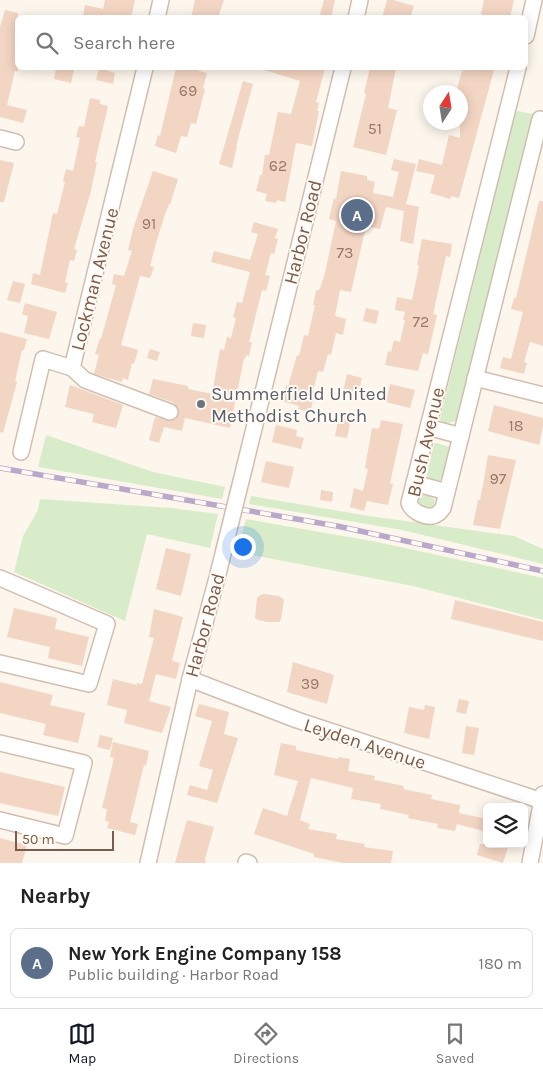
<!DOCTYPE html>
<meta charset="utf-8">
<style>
:root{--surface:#fff;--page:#f2f2f2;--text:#222;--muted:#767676;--line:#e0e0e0;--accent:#111827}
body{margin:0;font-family:Karla,sans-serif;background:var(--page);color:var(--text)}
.controls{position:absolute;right:15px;bottom:15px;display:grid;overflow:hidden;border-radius:8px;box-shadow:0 2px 12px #0003}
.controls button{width:45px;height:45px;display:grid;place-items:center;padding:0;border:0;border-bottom:1px solid var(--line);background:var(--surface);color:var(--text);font:25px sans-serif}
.compass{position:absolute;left:423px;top:85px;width:45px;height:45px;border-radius:50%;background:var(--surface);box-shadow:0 2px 12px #0003;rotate:12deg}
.scale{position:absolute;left:15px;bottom:12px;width:99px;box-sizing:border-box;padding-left:5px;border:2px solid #7a5c4d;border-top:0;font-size:14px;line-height:18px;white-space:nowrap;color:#7a5c4d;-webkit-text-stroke:4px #fffaf3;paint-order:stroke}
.you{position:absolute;left:242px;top:546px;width:18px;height:18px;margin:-12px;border:4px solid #fff;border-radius:50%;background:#1a73e8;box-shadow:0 0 0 8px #1a73e833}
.badge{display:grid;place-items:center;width:32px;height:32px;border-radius:50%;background:var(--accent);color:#fff;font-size:16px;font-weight:700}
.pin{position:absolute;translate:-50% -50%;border:2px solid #fff;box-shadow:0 1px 5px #0006}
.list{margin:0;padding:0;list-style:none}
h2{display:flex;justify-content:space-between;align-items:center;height:65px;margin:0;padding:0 20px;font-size:21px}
h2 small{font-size:16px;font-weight:400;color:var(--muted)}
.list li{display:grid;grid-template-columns:32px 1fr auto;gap:15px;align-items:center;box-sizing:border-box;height:70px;margin:0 10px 10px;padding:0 10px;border:1px solid var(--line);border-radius:8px}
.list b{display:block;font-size:19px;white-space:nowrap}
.list p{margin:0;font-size:16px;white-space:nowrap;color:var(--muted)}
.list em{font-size:16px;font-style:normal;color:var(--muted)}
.icon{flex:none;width:28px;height:28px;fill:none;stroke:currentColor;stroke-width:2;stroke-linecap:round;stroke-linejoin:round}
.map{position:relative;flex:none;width:543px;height:863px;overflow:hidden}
.search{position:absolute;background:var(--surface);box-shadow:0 2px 12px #0003;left:15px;right:15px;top:15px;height:55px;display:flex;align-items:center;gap:12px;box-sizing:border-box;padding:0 18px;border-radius:8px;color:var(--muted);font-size:19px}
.sheet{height:145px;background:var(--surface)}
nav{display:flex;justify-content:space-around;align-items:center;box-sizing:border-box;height:70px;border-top:1px solid var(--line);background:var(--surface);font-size:14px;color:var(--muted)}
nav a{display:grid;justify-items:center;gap:2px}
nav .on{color:var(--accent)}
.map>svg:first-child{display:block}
.green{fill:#d8ecc9}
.building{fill:#f3d5c3}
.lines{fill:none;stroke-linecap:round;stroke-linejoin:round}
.minor-casing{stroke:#d1beb0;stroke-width:18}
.minor{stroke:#fff;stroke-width:15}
.rail-casing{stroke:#b9a8c9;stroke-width:5.5}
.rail{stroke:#fffaf3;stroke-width:4;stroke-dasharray:11;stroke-linecap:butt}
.minor-bridge-casing{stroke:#d1beb0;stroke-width:18;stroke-linecap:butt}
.minor-bridge{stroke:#fff;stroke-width:15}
.worship-dot{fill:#6b7280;stroke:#fffaf3;stroke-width:2}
.labels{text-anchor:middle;stroke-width:4;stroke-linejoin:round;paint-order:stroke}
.number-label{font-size:16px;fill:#987a6a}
.street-label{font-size:19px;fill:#7a5c4d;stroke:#fffaf3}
.worship-label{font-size:19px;fill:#5b616d;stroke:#fffaf3;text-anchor:start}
</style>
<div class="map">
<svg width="543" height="863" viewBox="0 0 543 863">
<rect width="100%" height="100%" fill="#fdf6ec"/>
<g class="green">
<polygon points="518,111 532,114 459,415 456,421 445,424 440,420 441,415 515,114"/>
<polygon points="46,435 153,472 225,487 222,499 38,467"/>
<polygon points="436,443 450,447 442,478 437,482 428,479 427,474 434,444"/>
<polygon points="420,495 429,496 435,500 433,509 430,511 418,505"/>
<polygon points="251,496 369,516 514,536 543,549 543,564 402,530 249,504"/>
<polygon points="40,499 171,508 218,514 210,548 147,534 125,621 14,572 23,536 38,510"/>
<polygon points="246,519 377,542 543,578 543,620 413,586 237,552"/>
</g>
<g class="building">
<polygon points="105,0 135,0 131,18 83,16 85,5 103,9"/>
<polygon points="195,0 224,0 218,18 191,18"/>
<polygon points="324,0 335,0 331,18 319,18"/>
<polygon points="387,0 393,0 414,6 410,18 382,18"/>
<polygon points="484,0 514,0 510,18 492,18 481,14"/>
<polygon points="5,10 18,13 18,72 15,71 7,105 27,110 23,123 0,117 0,27"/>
<polygon points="56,68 74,70 71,83 54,79"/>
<polygon points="99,68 115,73 113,84 96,80"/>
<polygon points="176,68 188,68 207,73 203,88 205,89 196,124 191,123 187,137 181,136 176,153 155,146 158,135 160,136"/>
<polygon points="264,68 300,68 305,69 305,68 325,68 316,102 319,103 317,111 319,111 312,146 296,143 285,202 277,200 276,203 265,201 267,194 256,191 260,175 262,175 265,155 269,155 278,112 291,114 300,81 264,70"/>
<polygon points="370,68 396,68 388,108 397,110 386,155 353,147 366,94 364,93"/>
<polygon points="463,68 485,68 494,70 459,198 451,196 450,199 430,193 435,175 416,171 419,159 442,165 449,135 460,138 460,92 456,92"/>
<polygon points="243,81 253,84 236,146 237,146 232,168 219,164"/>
<polygon points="90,98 100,100 100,104 108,106 95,162 97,162 91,191 74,249 77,250 74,261 70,260 65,282 68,283 65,293 31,284 33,273 40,275 53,213 57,214 65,182 63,181 66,169 73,171 80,138 76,137 79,126 84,127"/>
<polygon points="394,159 416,164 406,204 419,207 413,244 400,241 404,211 386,207 380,229 366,226 351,292 340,290 335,316 346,319 343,335 336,333 331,355 328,354 323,372 318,371 313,391 316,391 310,412 298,409 299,406 282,401 286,385 288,386 297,355 299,356 304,335 308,336 315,305 313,305 316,291 320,289 325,273 336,221 329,219 334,198 336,199 341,171 367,176 367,180 375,182 373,193 393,197 399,172 391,170"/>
<polygon points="0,160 14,163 4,202 0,202"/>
<polygon points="153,171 178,179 170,205 169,204 165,214 156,243 150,266 154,267 150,278 140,276 121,345 138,350 134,364 132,363 128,380 123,378 122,382 94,374 99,355 95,354 100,338 101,339 116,285 112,284 114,274 124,276 132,251 128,250 133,229"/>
<polygon points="539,201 543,201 543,346 530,342 524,362 527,363 524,374 500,368 503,357 511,359 523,312 511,309 514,298 516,298"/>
<polygon points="254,222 278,229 275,238 278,239 274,254 271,253 265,275 270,276 266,291 262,290 249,342 252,342 249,356 246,355 245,359 244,358 230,428 185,418 182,431 164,427 159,443 149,440 155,417 172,421 176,419 179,411 174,403 149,394 153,379 188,386 188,389 212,394 220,349 224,350 227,337 231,338 236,318 233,317 237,302 242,303 250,272 211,262 214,251 250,260 258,234 251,232"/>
<polygon points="422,239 452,244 450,257 446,256 433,314 437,315 428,354 423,353 418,371 385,365 388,351 391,352 394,340 400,342 405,320 403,320 405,312 395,310 397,297 412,300 419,266 417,265"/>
<polygon points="13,281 25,284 20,303 7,300"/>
<polygon points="25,303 57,312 49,339 24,333 28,316 22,314"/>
<polygon points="366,308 379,311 376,324 363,321"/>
<polygon points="193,323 206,325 204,338 191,336"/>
<polygon points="0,332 27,339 24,350 22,350 15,381 17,382 3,433 0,432"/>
<polygon points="150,349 160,352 157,361 147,358"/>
<polygon points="347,374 362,378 358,394 343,391"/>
<polygon points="390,384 415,390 410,408 386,402"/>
<polygon points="70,385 123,405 116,428 92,422 94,414 65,407"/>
<polygon points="494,405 543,418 543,427 539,445 488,431"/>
<polygon points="340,411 352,414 347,438 335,436"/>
<polygon points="381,420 403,424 390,483 393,484 388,505 367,501 364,511 350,507 354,488 363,491 368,469 365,468 372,428 379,429"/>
<polygon points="276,425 297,430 296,436 304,438 301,449 272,442"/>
<polygon points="488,455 516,460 500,529 473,525 478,500 480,500 483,485"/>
<polygon points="266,461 294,467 289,488 261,482"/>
<polygon points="321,490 333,492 332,502 320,500"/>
<polygon points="166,548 191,554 181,596 156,589"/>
<polygon points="264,594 279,596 284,600 281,619 279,622 267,622 258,620 255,618 257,598 260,595"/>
<polygon points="455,600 543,622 543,641 451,619"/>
<polygon points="14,608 57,618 55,629 89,637 82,666 48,658 50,647 7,637"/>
<polygon points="154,609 183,617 172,661 180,663 176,679 156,674 149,701 171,707 162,733 124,723 127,710 107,705 113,679 137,685 137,683 142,684 154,638 149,637"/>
<polygon points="293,662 334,675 327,704 287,692"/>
<polygon points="0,682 53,695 50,705 85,713 78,743 43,735 46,724 0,713"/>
<polygon points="459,699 469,701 466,714 456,712"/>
<polygon points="199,704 229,712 224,734 238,738 217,803 187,795 190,785 207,790 213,770 199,766 212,721 195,716"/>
<polygon points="425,705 435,707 429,739 404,733 409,707 424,710"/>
<polygon points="466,726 479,728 474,755 462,753"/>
<polygon points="100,735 113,738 110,750 97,747"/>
<polygon points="113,742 149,751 146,766 144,765 130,822 138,824 135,835 107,828 109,822 105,821 107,809 102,808 114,758 110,757"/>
<polygon points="281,743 296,746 296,750 338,759 339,757 350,759 348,771 375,776 374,780 404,786 403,789 432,795 431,799 460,805 459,813 487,819 487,832 457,824 455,831 437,828 438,824 408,818 409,815 380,809 381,804 351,799 353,788 311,778 300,820 310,824 308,829 337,834 336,839 365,844 364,847 393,851 391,863 343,863 314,857 314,854 254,834 263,808 287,816 298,781 274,775"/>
<polygon points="0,772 65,787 58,816 0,803"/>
<polygon points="187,820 214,827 205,859 206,863 175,863"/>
<polygon points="0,838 27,845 22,863 0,863"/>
<polygon points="480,844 509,844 503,863 477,855"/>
</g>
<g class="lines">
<defs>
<g id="minor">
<polyline points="157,18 161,0"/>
<polyline points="356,18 360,0"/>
<polyline points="526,36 534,0"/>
<path d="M518 68 409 503C412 512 428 520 437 514 440 513 441 510 443 508L540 119 543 120"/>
<polyline points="0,138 16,142"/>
<polyline points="72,368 145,68"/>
<polyline points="72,368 85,380 170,412"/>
<polyline points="475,378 543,395"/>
<polyline points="428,427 461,436"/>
<polyline points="21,452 43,359 72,368"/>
<polyline points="245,465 343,68"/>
<polyline points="414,483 447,492"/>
<polyline points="0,578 107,624 89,684 0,663"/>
<polyline points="190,679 297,720 542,801"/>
<polyline points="0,743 84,763 65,836 0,820"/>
<polyline points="246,862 249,863"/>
<polyline points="148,863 190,679 218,574"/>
<polyline points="530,863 543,794"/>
</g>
</defs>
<use href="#minor" class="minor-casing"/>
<use href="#minor" class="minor"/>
<defs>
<polyline id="rail" points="0,468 337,526 543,571"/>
</defs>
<use href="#rail" class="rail-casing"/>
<use href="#rail" class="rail"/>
<defs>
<polyline id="minor-bridge" points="218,574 245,465"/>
</defs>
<use href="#minor-bridge" class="minor-bridge-casing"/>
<use href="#minor-bridge" class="minor-bridge"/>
</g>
<circle class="worship-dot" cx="201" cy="404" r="5"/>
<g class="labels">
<g class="number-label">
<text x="188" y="96">69</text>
<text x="375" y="134">51</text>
<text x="278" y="171">62</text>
<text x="149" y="229">91</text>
<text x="345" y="258">73</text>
<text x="421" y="327">72</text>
<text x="516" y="431">18</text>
<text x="498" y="484">97</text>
<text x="310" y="689">39</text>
</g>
<g class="street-label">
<text transform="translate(302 232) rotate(-76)" y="7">Harbor Road</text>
<text transform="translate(94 279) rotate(-76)" y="7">Lockman Avenue</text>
<text transform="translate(425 442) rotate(-77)" y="7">Bush Avenue</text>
<text transform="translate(204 625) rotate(-75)" y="7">Harbor Road</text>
<text transform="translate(365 743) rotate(18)" y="7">Leyden Avenue</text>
</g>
<g class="worship-label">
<text x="211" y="400">Summerfield United<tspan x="211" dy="22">Methodist Church</tspan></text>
</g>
</g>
</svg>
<div class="controls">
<button><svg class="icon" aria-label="layers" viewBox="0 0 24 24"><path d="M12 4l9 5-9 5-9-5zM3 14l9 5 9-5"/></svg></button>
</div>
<svg class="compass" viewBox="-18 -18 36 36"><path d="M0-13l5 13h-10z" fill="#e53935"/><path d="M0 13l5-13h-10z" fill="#767676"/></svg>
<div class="scale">50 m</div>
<div class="you"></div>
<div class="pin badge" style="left:357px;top:215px;background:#5c6f8a">A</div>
<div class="search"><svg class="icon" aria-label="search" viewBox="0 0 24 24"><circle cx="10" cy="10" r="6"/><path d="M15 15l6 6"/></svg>Search here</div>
</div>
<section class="sheet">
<h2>Nearby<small></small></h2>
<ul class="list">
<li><span class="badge" style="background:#5c6f8a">A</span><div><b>New York Engine Company 158</b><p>Public building · Harbor Road</p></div><em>180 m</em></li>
</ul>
</section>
<nav>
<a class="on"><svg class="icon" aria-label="map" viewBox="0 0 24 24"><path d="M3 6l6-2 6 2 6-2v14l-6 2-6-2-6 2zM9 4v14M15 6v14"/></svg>Map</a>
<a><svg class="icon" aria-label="directions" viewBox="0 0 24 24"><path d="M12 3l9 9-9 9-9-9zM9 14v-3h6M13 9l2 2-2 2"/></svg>Directions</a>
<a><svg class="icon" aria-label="saved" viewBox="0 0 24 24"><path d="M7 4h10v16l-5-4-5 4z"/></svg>Saved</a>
</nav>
